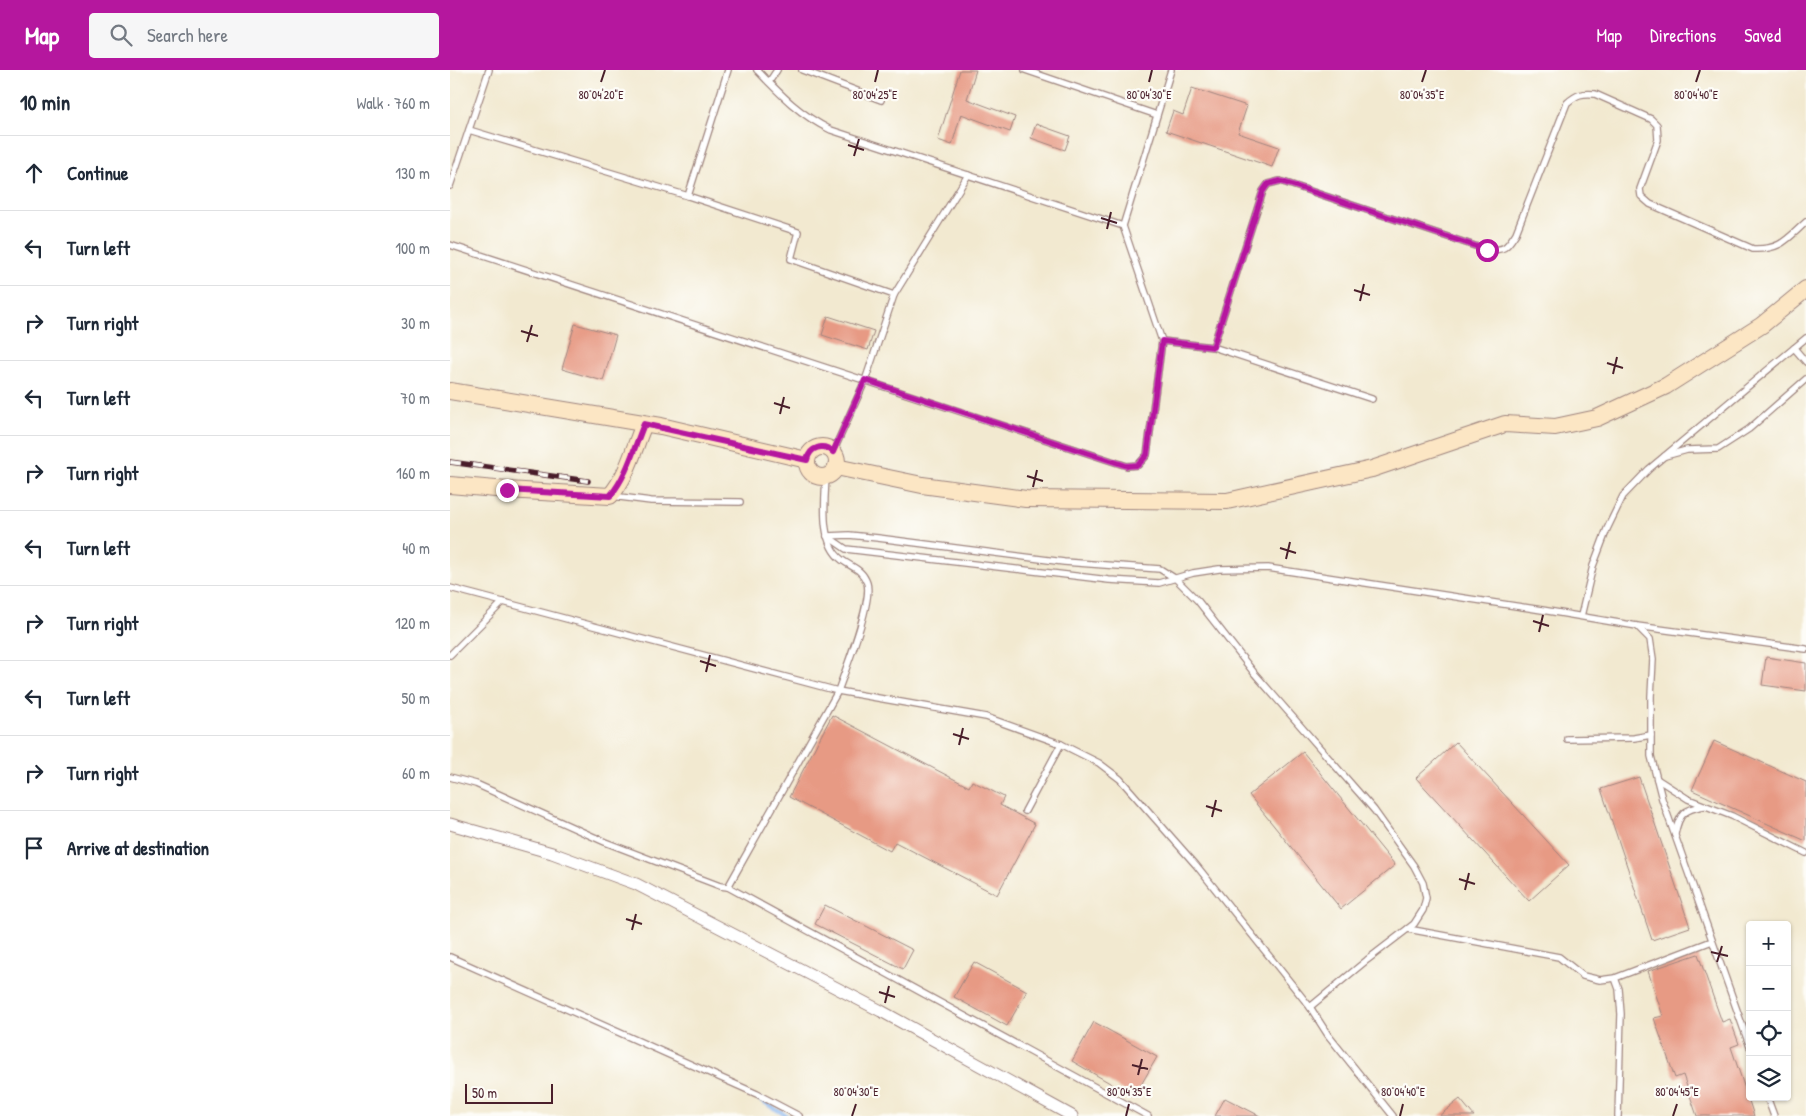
<!DOCTYPE html>
<meta charset="utf-8">
<style>
:root{--surface:#fff;--page:#f6f6f7;--text:#1f2937;--muted:#747a83;--line:#e0e1e3;--accent:#b5179e}
body{margin:0;font-family:"Patrick Hand",sans-serif;background:var(--page);color:var(--text)}
.controls{position:absolute;right:15px;bottom:15px;display:grid;overflow:hidden;border-radius:5px;box-shadow:0 1px 4px #0004}
.controls button{width:45px;height:45px;display:grid;place-items:center;padding:0;border:0;border-bottom:1px solid var(--line);background:var(--surface);color:var(--text);font:25px sans-serif}
.scale{position:absolute;left:15px;bottom:12px;width:88px;box-sizing:border-box;padding-left:5px;border:2px solid #4a1f2b;border-top:0;font-size:14px;line-height:18px;white-space:nowrap;color:#4a1f2b;-webkit-text-stroke:4px #fdfcf7;paint-order:stroke}
.stop{position:absolute;width:15px;height:15px;margin:-11px;border:4px solid #b5179e;border-radius:50%;background:#fff}
.stop.end{background:#b5179e;border-color:#fff;box-shadow:0 1px 5px #0008}
.list{margin:0;padding:0;list-style:none}
h2{display:flex;justify-content:space-between;align-items:center;height:65px;margin:0;padding:0 20px;font-size:21px}
h2 small{font-size:16px;font-weight:400;color:var(--muted)}
.list li{display:grid;grid-template-columns:32px 1fr auto;gap:15px;align-items:center;box-sizing:border-box;height:75px;padding:0 20px;border-top:1px solid var(--line)}
.list b{display:block;font-size:19px;white-space:nowrap}
.list em{font-size:16px;font-style:normal;color:var(--muted)}
.icon{flex:none;width:28px;height:28px;fill:none;stroke:currentColor;stroke-width:2;stroke-linecap:round;stroke-linejoin:round}
.map{position:relative;flex:none;width:1356px;height:1046px;overflow:hidden}
header{display:flex;align-items:center;gap:30px;box-sizing:border-box;height:70px;padding:0 25px;background:var(--accent);color:#fff}
header strong{font-size:24px}
nav{display:flex;gap:28px;margin-inline-start:auto;font-size:18px}
.search{width:350px;height:45px;background:var(--page);display:flex;align-items:center;gap:12px;box-sizing:border-box;padding:0 18px;border-radius:5px;color:var(--muted);font-size:19px}
main{display:flex}
aside{flex:1;background:var(--surface)}
.map>svg:first-child{display:block}
.lines{fill:none;stroke-linecap:round;stroke-linejoin:round}
.stream{stroke:#85b4ef;stroke-width:4}
.building{fill:#e79a84}
.lane-casing{stroke:#9e847e;stroke-width:8}
.street-casing{stroke:#9e847e;stroke-width:13}
.secondary-casing{stroke:#9e847e;stroke-width:18}
.lane{stroke:#fff;stroke-width:5.5}
.street{stroke:#fff;stroke-width:11}
.secondary{stroke:#fce6c4;stroke-width:16}
.rail-casing{stroke:#4a1f2b;stroke-width:5.5}
.rail{stroke:#fdfcf7;stroke-width:4;stroke-dasharray:11;stroke-linecap:butt}
.route{stroke:#b5179e;stroke-width:6}
.ticks{fill:none;stroke:#4a1f2b;stroke-width:2}
.ticks-label{font-size:12px;text-anchor:middle;fill:#4a1f2b;stroke:#fdfcf7;stroke-width:4.5;stroke-linejoin:round;paint-order:stroke}
</style>
<header>
<strong>Map</strong>
<div class="search"><svg class="icon" aria-label="search" viewBox="0 0 24 24"><circle cx="10" cy="10" r="6"/><path d="M15 15l6 6"/></svg>Search here</div>
<nav><a>Map</a><a>Directions</a><a>Saved</a></nav>
</header>
<main>
<aside>
<h2>10 min<small>Walk · 760 m</small></h2>
<ul class="list">
<li><svg class="icon" aria-label="ahead" viewBox="0 0 24 24"><path d="M12 20V5M6 11l6-6 6 6"/></svg><div><b>Continue</b></div><em>130 m</em></li>
<li><svg class="icon" aria-label="left" viewBox="0 0 24 24"><path d="M17 20v-9H6M10 6l-5 5 5 5"/></svg><div><b>Turn left</b></div><em>100 m</em></li>
<li><svg class="icon" aria-label="right" viewBox="0 0 24 24"><path d="M7 20v-9h11M14 6l5 5-5 5"/></svg><div><b>Turn right</b></div><em>30 m</em></li>
<li><svg class="icon" aria-label="left" viewBox="0 0 24 24"><path d="M17 20v-9H6M10 6l-5 5 5 5"/></svg><div><b>Turn left</b></div><em>70 m</em></li>
<li><svg class="icon" aria-label="right" viewBox="0 0 24 24"><path d="M7 20v-9h11M14 6l5 5-5 5"/></svg><div><b>Turn right</b></div><em>160 m</em></li>
<li><svg class="icon" aria-label="left" viewBox="0 0 24 24"><path d="M17 20v-9H6M10 6l-5 5 5 5"/></svg><div><b>Turn left</b></div><em>40 m</em></li>
<li><svg class="icon" aria-label="right" viewBox="0 0 24 24"><path d="M7 20v-9h11M14 6l5 5-5 5"/></svg><div><b>Turn right</b></div><em>120 m</em></li>
<li><svg class="icon" aria-label="left" viewBox="0 0 24 24"><path d="M17 20v-9H6M10 6l-5 5 5 5"/></svg><div><b>Turn left</b></div><em>50 m</em></li>
<li><svg class="icon" aria-label="right" viewBox="0 0 24 24"><path d="M7 20v-9h11M14 6l5 5-5 5"/></svg><div><b>Turn right</b></div><em>60 m</em></li>
<li><svg class="icon" aria-label="arrive" viewBox="0 0 24 24"><path d="M6 21V4h12l-3 4 3 4H6"/></svg><div><b>Arrive at destination</b></div></li>
</ul>
</aside>
<div class="map">
<svg width="1356" height="1046" viewBox="0 0 1356 1046">
<rect width="100%" height="100%" fill="#fdfcf7"/>
<filter id="ink" filterUnits="userSpaceOnUse"><feTurbulence type="fractalNoise" baseFrequency=".02" numOctaves="2"/><feDisplacementMap in="SourceGraphic" scale="10" xChannelSelector="R" yChannelSelector="G"/><feConvolveMatrix kernelMatrix="1 2 1 2 8 2 1 2 1" color-interpolation-filters="sRGB"/></filter>
<filter id="wash" filterUnits="userSpaceOnUse"><feTurbulence type="fractalNoise" baseFrequency=".0096" numOctaves="4" result="noise"/><feDisplacementMap in="SourceGraphic" scale="20" xChannelSelector="R" yChannelSelector="G"/><feGaussianBlur stdDeviation="1.12" result="paint"/><feColorMatrix in="noise" values="0 0 0 0 0 0 0 0 0 0 0 0 0 0 0 0 0 1.4 0 .05"/><feComposite in="paint" operator="in"/></filter>
<g filter="url(#wash)">
<rect width="100%" height="100%" fill="#f2e9d0"/>
<g class="lines">
<polyline class="stream" points="309,1029 337,1046"/>
</g>
<g id="blocks">
<g class="building">
<polygon points="510,0 526,0 517,29 565,47 560,62 511,44 502,75 488,70"/>
<polygon points="742,18 797,36 788,63 829,77 822,97 716,61 723,41 733,45"/>
<polygon points="586,54 620,66 615,80 581,68"/>
<polygon points="378,246 424,261 418,280 372,265"/>
<polygon points="125,254 166,265 153,311 112,299"/>
<polygon points="1316,587 1356,593 1356,621 1312,615"/>
<polygon points="382,645 519,717 522,711 554,727 550,735 585,754 547,825 445,772 440,781 339,727"/>
<polygon points="1264,671 1356,712 1356,771 1242,720"/>
<polygon points="1006,672 1119,795 1079,831 966,708"/>
<polygon points="853,682 945,795 891,839 799,725"/>
<polygon points="1189,707 1240,857 1202,870 1151,719"/>
<polygon points="375,835 463,880 453,899 365,854"/>
<polygon points="1248,884 1272,952 1280,949 1289,974 1281,977 1304,1046 1247,1046 1233,1005 1225,1008 1204,948 1213,946 1198,901"/>
<polygon points="524,892 577,921 557,956 504,927"/>
<polygon points="644,952 707,987 684,1027 622,991"/>
<polygon points="775,1028 810,1046 765,1046"/>
<polygon points="1010,1029 1024,1046 989,1046"/>
</g>
</g>
</g>
<g filter="url(#ink)">
<use href="#blocks" fill-opacity="0" stroke="#9e847e" stroke-width="1"/>
<g class="lines">
<defs>
<g id="lane">
<path d="M307 0C331 25 350 45 381 60L673 156 721 0"/>
<polyline points="352,0 431,30"/>
<polyline points="575,0 707,45"/>
<polyline points="319,12 327,0"/>
<polyline points="19,60 238,126 278,0"/>
<polyline points="0,116 39,0"/>
<polyline points="238,126 348,162 341,189 444,225 415,311 383,382"/>
<polyline points="0,175 677,396 688,395 697,385 712,271 673,156"/>
<polyline points="444,225 518,105"/>
<polyline points="712,271 763,277 922,329"/>
<path d="M763 277 813 121 818 114 830 111 1037 180C1056 180 1056 178 1066 163L1117 33C1127 24 1132 23 1145 24L1201 49 1207 55 1208 70 1190 119 1191 126 1200 134 1303 179C1331 180 1337 169 1356 152"/>
<polyline points="1344,278 1356,292"/>
<polyline points="1215,386 1237,380 1268,379 1299,359 1356,309"/>
<polyline points="162,426 201,431 290,432"/>
<polyline points="377,466 396,479 659,510 709,513 743,503 769,499 818,498 1092,540 1187,556 1356,579"/>
<polyline points="0,518 53,532"/>
<polyline points="1131,546 1143,496 1157,459 1173,426 1199,399 1356,268"/>
<polyline points="1187,556 1200,569 1203,589 1201,626 1201,686 1212,729 1300,977"/>
<polyline points="0,585 53,532 388,621 536,647 611,674 649,693 670,709 746,795 860,937 917,890 964,854 973,840 976,828 973,813 964,796 924,740 805,604 748,531 726,509 710,499 614,492 428,468 399,465 377,466"/>
<polyline points="1117,669 1184,668 1201,665"/>
<path d="M0 707 26 714 155 772 270 816 278 817 388 621C395 601 423 531 417 513 412 499 403 498 392 490 369 473 375 431 376 406"/>
<polyline points="1207,709 1238,729 1282,746 1356,783"/>
<polyline points="575,741 611,674"/>
<path d="M1225 764C1229 744 1234 739 1254 736"/>
<polyline points="278,817 698,1046"/>
<polyline points="958,859 1109,887 1133,906 1150,910 1165,908 1262,871"/>
<polyline points="0,887 307,1024 349,1046"/>
<polyline points="1165,908 1169,919 1171,944 1168,1046"/>
<polyline points="860,937 878,965 943,1046"/>
<polyline points="1317,1027 1324,1046"/>
</g>
<polyline id="street" points="0,754 102,783 186,814 431,941 622,1046"/>
<g id="secondary">
<polyline points="0,321 211,356 357,390"/>
<circle cx="372" cy="392" r="15"/>
<polyline points="386,397 472,415 576,429 777,431 922,399 1055,354 1105,357 1147,348 1216,316 1312,255 1356,219"/>
<path d="M0 415 57 420 160 426C177 407 184 378 194 354"/>
</g>
</defs>
<use href="#lane" class="lane-casing"/>
<use href="#street" class="street-casing"/>
<use href="#secondary" class="secondary-casing"/>
<use href="#lane" class="lane"/>
<use href="#street" class="street"/>
<use href="#secondary" class="secondary"/>
<defs>
<polyline id="rail" points="0,392 138,411"/>
</defs>
<use href="#rail" class="rail-casing"/>
<use href="#rail" class="rail"/>
</g>
</g>
<g class="lines" filter="url(#ink)">
<path class="route" d="M57 420 160 426C177 406 184 378 194 354L357 390C360 377 373 373 383 382L415 310 677 396 688 395 697 385 712 271 763 277 813 121 818 114 830 111 1037 180"/>
</g>
<path class="ticks" d="M151 12 155 0M425 12 428 0M699 12 702 0M972 12 976 0M1246 12 1250 0M398 75 414 80M404 86 409 69M651 148 667 153M657 159 661 142M904 220 920 225M910 231 914 214M71 261 88 266M77 272 82 255M1157 293 1173 298M1163 304 1167 287M324 333 340 338M330 344 334 327M577 406 593 411M583 417 587 400M830 478 846 483M836 489 840 472M1083 551 1099 556M1089 562 1093 545M250 591 266 596M256 602 260 585M503 664 519 669M509 675 513 658M756 736 772 741M762 747 766 730M1009 809 1025 814M1015 820 1019 803M176 849 192 854M182 860 186 844M1261 882 1278 886M1267 892 1272 876M429 922 445 927M435 933 439 916M682 995 698 999M688 1005 692 989M402 1046 406 1034M676 1046 679 1034M950 1046 953 1034M1223 1046 1227 1034"/>
<g class="ticks-label">
<text x="151" y="29">80°04'20"E</text>
<text x="425" y="29">80°04'25"E</text>
<text x="699" y="29">80°04'30"E</text>
<text x="972" y="29">80°04'35"E</text>
<text x="1246" y="29">80°04'40"E</text>
<text x="406" y="1026">80°04'30"E</text>
<text x="679" y="1026">80°04'35"E</text>
<text x="953" y="1026">80°04'40"E</text>
<text x="1227" y="1026">80°04'45"E</text>
</g>
</svg>
<div class="controls">
<button>+</button>
<button>−</button>
<button><svg class="icon" aria-label="locate" viewBox="0 0 24 24"><circle cx="12" cy="12" r="6"/><path d="M12 2v4M12 18v4M2 12h4M18 12h4"/></svg></button>
<button><svg class="icon" aria-label="layers" viewBox="0 0 24 24"><path d="M12 4l9 5-9 5-9-5zM3 14l9 5 9-5"/></svg></button>
</div>
<div class="scale">50 m</div>
<div class="stop" style="left:1037px;top:180px"></div>
<div class="stop end" style="left:57px;top:420px"></div>
</div>
</main>
